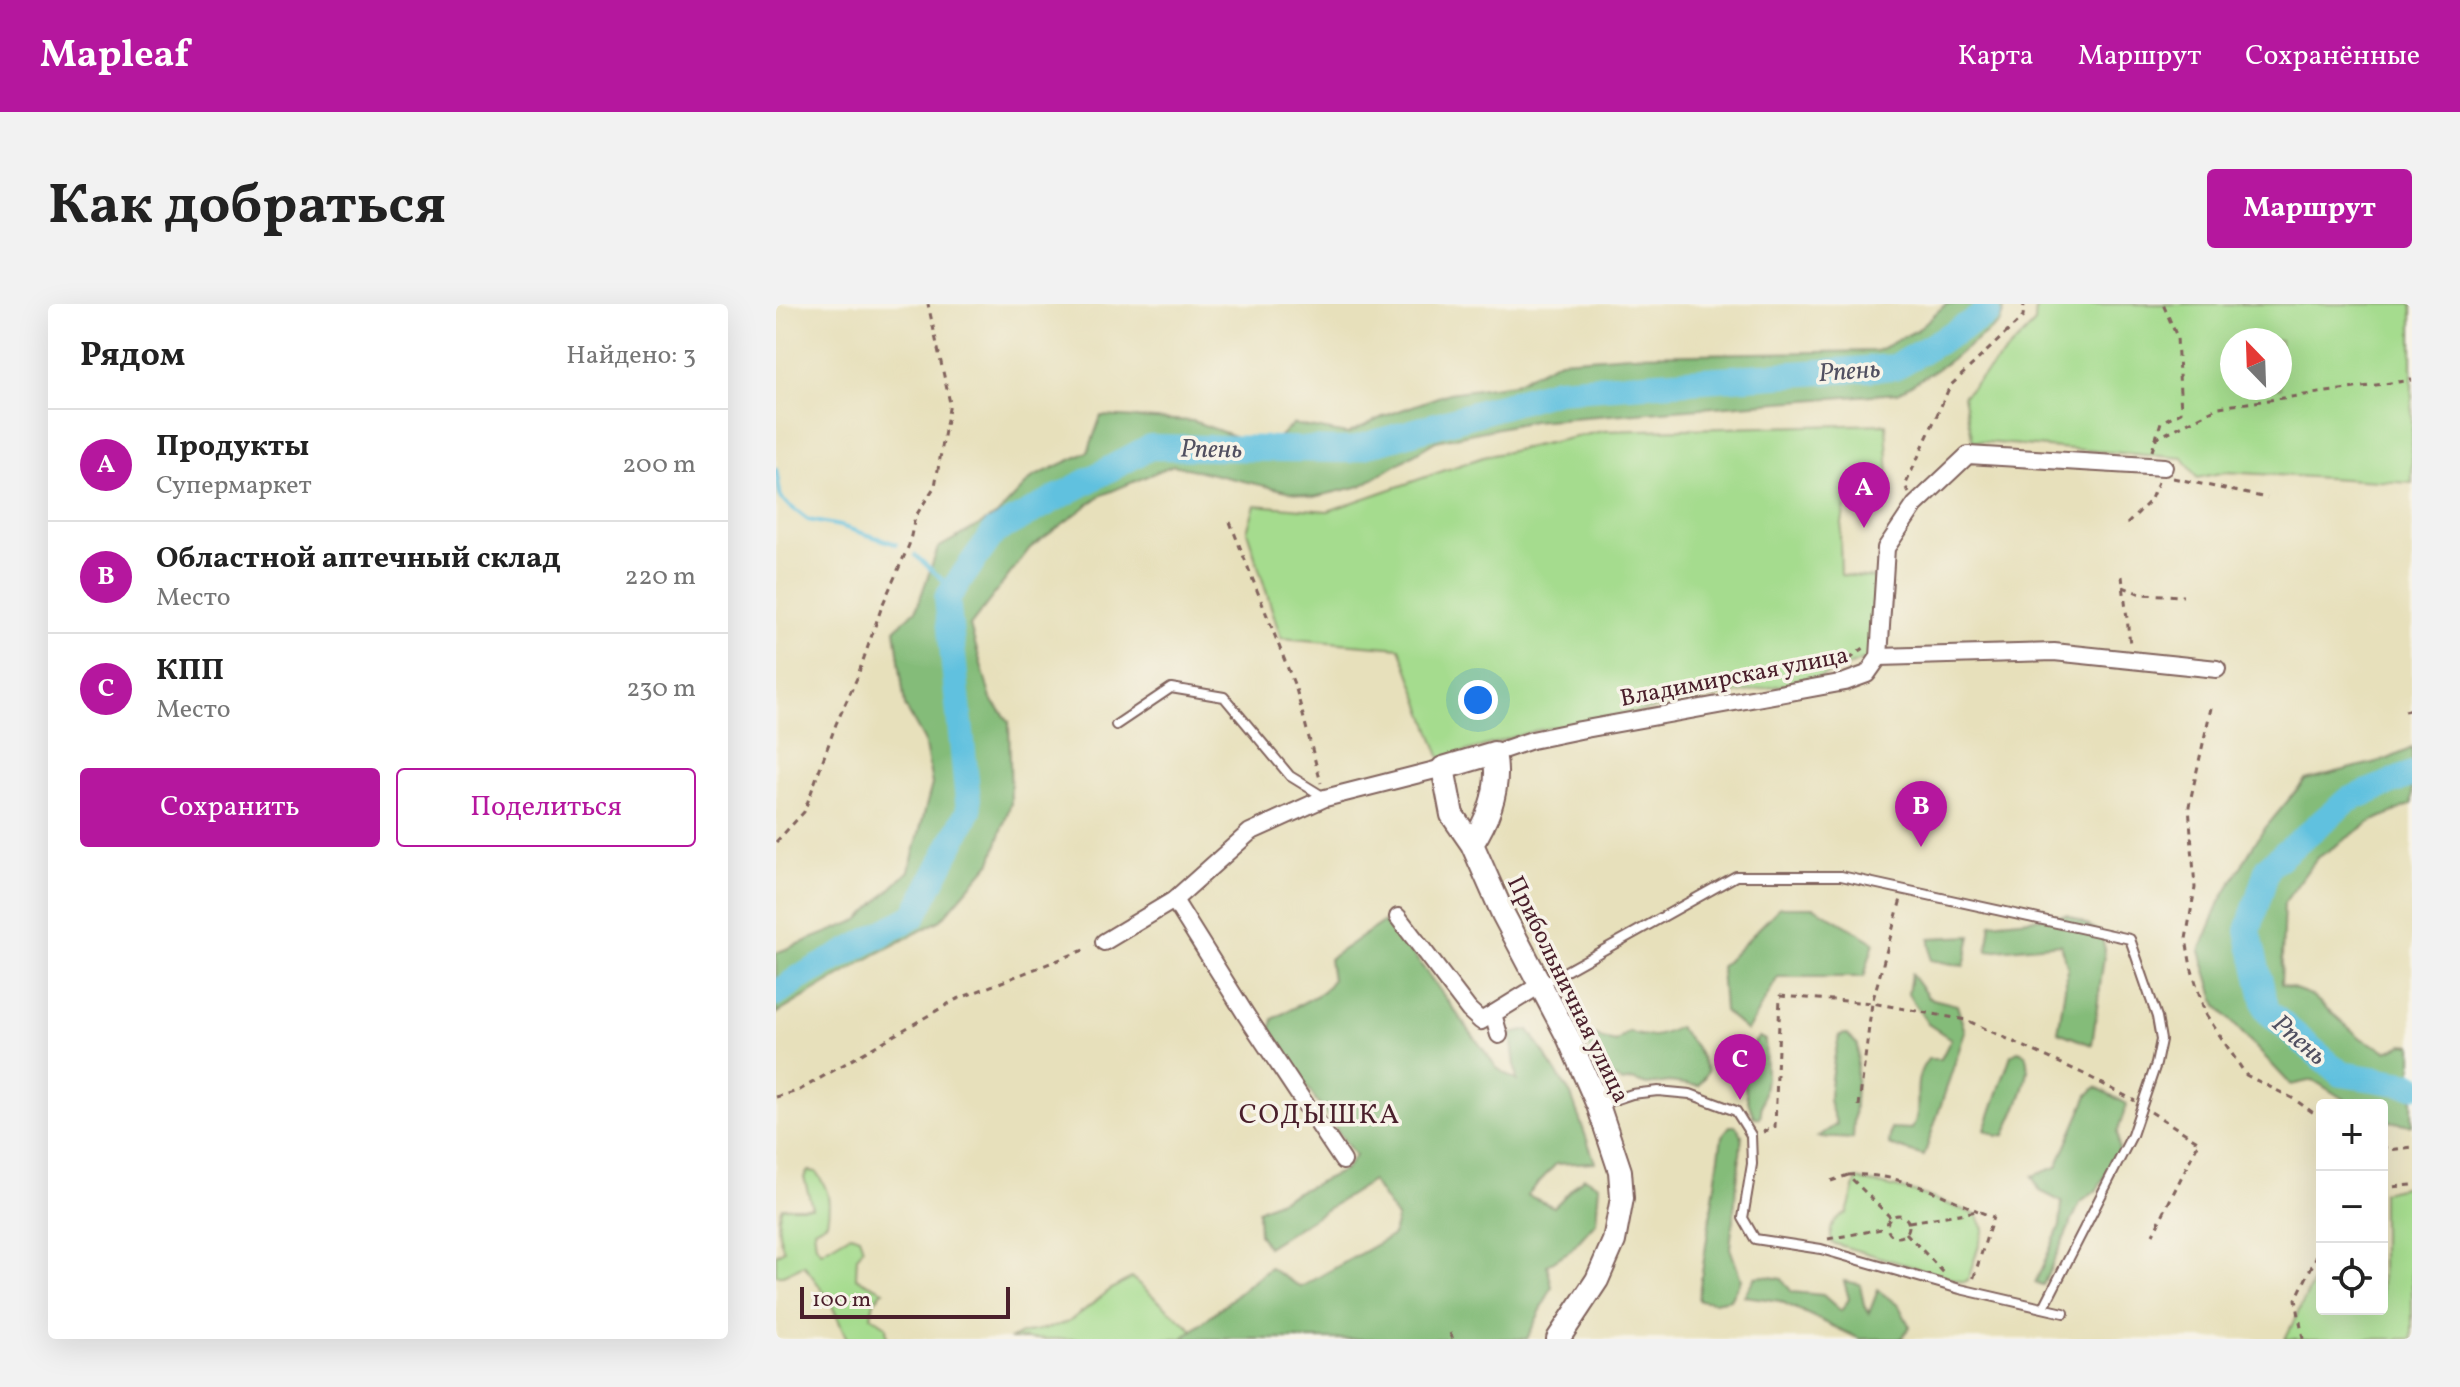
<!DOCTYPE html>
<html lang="ru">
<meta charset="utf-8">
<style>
:root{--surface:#fff;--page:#f2f2f2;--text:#222;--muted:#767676;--line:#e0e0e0;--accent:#b5179e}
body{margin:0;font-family:Vollkorn,serif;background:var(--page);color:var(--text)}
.controls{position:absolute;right:24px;bottom:24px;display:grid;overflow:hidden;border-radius:8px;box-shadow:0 8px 32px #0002}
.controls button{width:72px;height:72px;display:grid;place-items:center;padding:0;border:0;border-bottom:2px solid var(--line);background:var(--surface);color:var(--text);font:40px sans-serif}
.compass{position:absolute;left:1444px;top:24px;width:72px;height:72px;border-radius:50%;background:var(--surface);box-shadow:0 8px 32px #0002;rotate:337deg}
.scale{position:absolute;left:24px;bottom:20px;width:210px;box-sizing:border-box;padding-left:8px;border:4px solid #4a1f2b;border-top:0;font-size:22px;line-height:28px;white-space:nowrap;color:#4a1f2b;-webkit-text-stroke:6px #f7f3e8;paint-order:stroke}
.you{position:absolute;left:702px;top:396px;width:28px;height:28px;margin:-20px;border:6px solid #fff;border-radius:50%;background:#1a73e8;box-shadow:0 0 0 12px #1a73e833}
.badge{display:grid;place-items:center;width:52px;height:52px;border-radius:50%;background:var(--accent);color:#fff;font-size:26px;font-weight:700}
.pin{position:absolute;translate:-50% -66px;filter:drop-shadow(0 2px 4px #0008)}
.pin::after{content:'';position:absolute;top:42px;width:28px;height:24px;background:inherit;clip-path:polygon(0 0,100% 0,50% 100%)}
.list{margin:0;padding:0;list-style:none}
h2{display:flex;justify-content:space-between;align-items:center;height:104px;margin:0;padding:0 32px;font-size:34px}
h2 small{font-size:26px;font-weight:400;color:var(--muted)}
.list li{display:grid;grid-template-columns:52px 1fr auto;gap:24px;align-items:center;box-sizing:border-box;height:112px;padding:0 32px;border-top:2px solid var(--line)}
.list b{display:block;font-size:30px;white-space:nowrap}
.list p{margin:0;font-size:26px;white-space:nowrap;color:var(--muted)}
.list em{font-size:26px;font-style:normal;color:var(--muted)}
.actions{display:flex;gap:16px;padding:24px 32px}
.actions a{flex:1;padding:18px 0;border:2px solid var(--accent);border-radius:8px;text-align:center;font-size:28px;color:var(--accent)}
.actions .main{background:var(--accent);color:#fff}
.icon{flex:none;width:44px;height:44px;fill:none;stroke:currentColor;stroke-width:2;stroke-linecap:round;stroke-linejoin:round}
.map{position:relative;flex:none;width:1636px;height:1035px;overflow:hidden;border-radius:8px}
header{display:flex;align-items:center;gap:48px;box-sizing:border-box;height:112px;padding:0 40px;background:var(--accent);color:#fff}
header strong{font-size:38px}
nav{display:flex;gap:44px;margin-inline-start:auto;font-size:28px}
.intro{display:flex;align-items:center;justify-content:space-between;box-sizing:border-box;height:192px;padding:0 48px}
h1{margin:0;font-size:56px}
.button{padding:20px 36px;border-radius:8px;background:var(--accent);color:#fff;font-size:28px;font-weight:700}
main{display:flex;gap:48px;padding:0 48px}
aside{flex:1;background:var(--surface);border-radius:8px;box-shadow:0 8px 32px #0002}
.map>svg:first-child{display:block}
.green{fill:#a5dc8e;stroke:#787e5c;stroke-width:2;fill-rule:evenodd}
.forest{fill:#84bc79;stroke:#676e52;stroke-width:2}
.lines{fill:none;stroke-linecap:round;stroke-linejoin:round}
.stream{stroke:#61c1df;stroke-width:4}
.river{stroke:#61c1df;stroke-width:26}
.lane-casing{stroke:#81635d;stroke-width:12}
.street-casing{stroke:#81635d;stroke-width:20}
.secondary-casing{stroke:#81635d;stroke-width:26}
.path{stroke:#81635d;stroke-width:3;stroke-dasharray:6 6;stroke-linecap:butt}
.lane{stroke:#fff;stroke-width:8}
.street{stroke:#fff;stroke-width:16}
.secondary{stroke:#fff;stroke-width:22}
.labels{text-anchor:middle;stroke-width:7;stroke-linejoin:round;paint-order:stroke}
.street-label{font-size:24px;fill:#4a1f2b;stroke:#f7f3e8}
.water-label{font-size:26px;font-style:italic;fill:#515061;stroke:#f7f3e8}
.quarter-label{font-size:28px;letter-spacing:2px;fill:#4a1f2b;stroke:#f7f3e8}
</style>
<header>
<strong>Mapleaf</strong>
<nav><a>Карта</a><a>Маршрут</a><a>Сохранённые</a></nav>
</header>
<div class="intro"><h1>Как добраться</h1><a class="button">Маршрут</a></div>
<main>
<aside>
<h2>Рядом<small>Найдено: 3</small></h2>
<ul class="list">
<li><span class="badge">A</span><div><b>Продукты</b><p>Супермаркет</p></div><em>200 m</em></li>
<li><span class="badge">B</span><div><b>Областной аптечный склад</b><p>Место</p></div><em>220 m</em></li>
<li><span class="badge">C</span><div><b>КПП</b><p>Место</p></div><em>230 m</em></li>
</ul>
<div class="actions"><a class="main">Сохранить</a><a>Поделиться</a></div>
</aside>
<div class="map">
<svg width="1636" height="1035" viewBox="0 0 1636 1035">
<rect width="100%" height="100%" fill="#f7f3e8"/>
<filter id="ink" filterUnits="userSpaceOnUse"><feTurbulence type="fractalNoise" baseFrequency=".0125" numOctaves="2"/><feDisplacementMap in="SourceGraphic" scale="16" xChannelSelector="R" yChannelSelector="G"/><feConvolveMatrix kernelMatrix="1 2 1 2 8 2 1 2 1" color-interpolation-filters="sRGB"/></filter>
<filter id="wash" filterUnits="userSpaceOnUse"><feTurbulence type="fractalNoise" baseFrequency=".006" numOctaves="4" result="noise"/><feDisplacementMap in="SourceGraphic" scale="32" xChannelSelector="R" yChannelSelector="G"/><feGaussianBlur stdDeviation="1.8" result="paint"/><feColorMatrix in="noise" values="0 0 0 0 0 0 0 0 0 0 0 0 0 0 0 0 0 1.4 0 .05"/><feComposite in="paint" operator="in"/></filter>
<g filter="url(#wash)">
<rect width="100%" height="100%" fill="#e7e0bb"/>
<g class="green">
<path d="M1260 0H1636V179L1449 168 1421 174 1407 154 1197 137 1187 92 1259 19ZM1504 36V84H1456V36Z"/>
<polygon points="1110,120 1114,192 1071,191 1064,230 1065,271 1100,274 1095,353 1039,375 758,427 665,455 624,344 505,334 471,227 479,201 552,207 707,153 827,127"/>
<path d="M32 867 40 868C53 885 55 897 51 918L38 925 40 941 45 948 75 930 83 933 87 944 81 953 80 974 108 987 98 997 95 1012 110 1022 111 1035H71L53 995 28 961 7 971H0V951L8 946C2 931 0 916 6 903H36L28 873Z"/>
<path d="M1081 875 1142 889 1201 911 1208 925 1192 976 1188 978 1056 939C1052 922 1057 917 1071 909Z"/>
<polygon points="1636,881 1636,1035 1509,1035 1546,960 1546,1005 1606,1005 1606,888"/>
<path d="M356 974 417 1026 406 1035H233C252 1025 278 1026 293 1017 317 1002 328 986 356 974Z"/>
</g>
<g class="forest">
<polygon points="1170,0 1229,0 1224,19 1169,60 1122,89 756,117 660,137 585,182 538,193 397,161 324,192 254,244 194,322 215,395 233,417 235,499 215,558 165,616 102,649 0,710 0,649 83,616 133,567 156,480 148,436 129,402 119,325 140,306 162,244 221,211 257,173 312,148 325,112 417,117 491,144 517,120 571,130 609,112 673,89 737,80 784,56 854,51 1101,47 1141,26"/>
<polygon points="1636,444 1636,500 1595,518 1540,555 1508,599 1505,680 1535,691 1586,735 1611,747 1627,740 1636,741 1636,821 1606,816 1606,801 1577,801 1537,776 1515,781 1441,702 1424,647 1444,598 1485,529 1529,476 1612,455"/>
<polygon points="1004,603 1038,603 1098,638 1088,673 1002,673 971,727 948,707 945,663"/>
<polygon points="1292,611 1324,628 1329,645 1316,741 1282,728 1292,665 1285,640 1211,647 1215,619"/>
<polygon points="607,618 637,650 721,764 741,777 735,730 753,726 795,791 819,858 780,860 751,891 778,903 808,873 823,881 820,918 795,946 771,961 776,983 751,1035 406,1035 494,964 525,983 617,931 621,914 596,877 491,943 483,930 482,906 569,866 579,852 494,730 497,715 547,688 556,676 553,655"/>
<polygon points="1195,632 1188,662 1154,656 1154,634"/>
<path d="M1135 670 1153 694 1181 701 1189 728 1148 852 1113 841 1115 824 1136 825C1149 801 1132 780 1152 755H1165L1175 735 1152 720 1132 690Z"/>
<path d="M902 723 919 742 932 767 923 782 893 778 871 781 856 776 846 778 821 764 811 736 813 727 826 735 840 738 853 728C872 735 885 733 902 723Z"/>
<path d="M1071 730 1082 741 1077 835 1042 833 1061 820C1058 812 1054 804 1053 795 1053 783 1060 741 1064 731Z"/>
<path d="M983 733 989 736 990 774 984 814 978 813C966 785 961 756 983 733Z"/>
<path d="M1242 747 1250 750C1259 770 1237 811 1229 831L1221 832 1209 826 1235 751Z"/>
<polygon points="1320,783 1351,800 1341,829 1343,847 1321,886 1304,899 1267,981 1259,979 1284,922 1286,898 1264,887 1256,872 1281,863 1312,791"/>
<polygon points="954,822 960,822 966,832 954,944 965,975 954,995 938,998 922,996 946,832"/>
<polygon points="987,972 1006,975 1016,988 1047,991 1065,1007 1073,995 1068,977 1084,980 1088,1001 1093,1009 1102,986 1123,1002 1134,1023 1125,1034 1128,1035 1084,1035 1004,997 968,992 979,973"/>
</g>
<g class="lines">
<g class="stream">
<polyline points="0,165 5,195 32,216 64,222 120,240"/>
<polyline points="139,251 177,285"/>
</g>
<g class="river">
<polyline points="1636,470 1572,496 1492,563 1472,627 1491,707 1565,770 1636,781"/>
<polyline points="0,690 23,674 138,612 193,506 171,294 218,228 374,143 574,146 781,86 1119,63 1212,9 1210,0"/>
</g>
</g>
</g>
<g filter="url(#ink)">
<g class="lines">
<defs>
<g id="lane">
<polyline points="340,421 395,384 448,393 514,472 548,493"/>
<polyline points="765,681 960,572 1065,572 1354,635 1381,713 1385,736 1380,760 1356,831 1268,1003"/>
<polyline points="823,801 856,790 882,787 914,790 960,807 975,831 976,860 967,914 979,935 1045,945 1184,985 1288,1009"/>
</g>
<g id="street">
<polyline points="1103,353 1110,244 1139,201 1192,151 1388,163"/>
<polyline points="1103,353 1278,348 1441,365"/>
<polyline points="718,449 756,436 804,426 1069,378 1091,370 1103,353"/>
<polyline points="398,596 470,711 567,857"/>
<polyline points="622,613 693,706 705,717 717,710"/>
<polyline points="328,638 398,596 474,528 549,494 667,464"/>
<polyline points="723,731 717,710 764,681"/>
</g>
<path id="secondary" d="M696 540C714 512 725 482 718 449L667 464 676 511 696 540 727 610 793 735 822 801 844 867 846 894 838 937 821 976 782 1035"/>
</defs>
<use href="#lane" class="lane-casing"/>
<use href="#street" class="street-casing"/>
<use href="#secondary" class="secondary-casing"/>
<g class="path">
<polyline points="1379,135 1443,103 1636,76"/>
<polyline points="1376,147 1385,118 1405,108 1401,33 1387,0"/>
<polyline points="1397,174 1491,194"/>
<polyline points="1133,189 1129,182 1174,82 1247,13 1248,0"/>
<polyline points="454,218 520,385 545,479"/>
<polyline points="1351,220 1374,197 1382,178"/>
<polyline points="1346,272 1354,340"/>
<polyline points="1347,283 1365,290 1407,292"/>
<polyline points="1064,363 1089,343"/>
<polyline points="1435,404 1413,502 1419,584 1410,635 1415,663 1429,709 1470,771 1518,795 1546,815"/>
<polyline points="1629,407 1636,405"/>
<polyline points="0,538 28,508 60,420 81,374 106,302 133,241 139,213 159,182 174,99 152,0"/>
<polyline points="0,793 22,787 179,696 313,644"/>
<polyline points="1083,802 1096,699 1125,595"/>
<polyline points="1375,808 1423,838 1377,930"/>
<polyline points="987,828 999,823 1004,692 1096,699 1190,716 1308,770 1359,797"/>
<polyline points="1606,842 1614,846 1636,843"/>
<path d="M1072 871C1118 868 1160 888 1202 907"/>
<polyline points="1055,877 1072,871 1114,913"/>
<polyline points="1606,884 1636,881"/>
<circle cx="1122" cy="922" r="11"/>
<polyline points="1133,918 1202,907 1217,913 1197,976"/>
<polyline points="1130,929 1169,970"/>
<polyline points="1052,935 1111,924"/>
<polyline points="674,1029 677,1035"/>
<polyline points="1527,1035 1520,995 1546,941"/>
</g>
<use href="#lane" class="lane"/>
<use href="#street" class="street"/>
<use href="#secondary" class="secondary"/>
</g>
</g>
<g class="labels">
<g class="street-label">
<text transform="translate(958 372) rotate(-11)" y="8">Владимирская улица</text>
<text transform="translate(793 685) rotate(64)" y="8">Прибольничная улица</text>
</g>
<g class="water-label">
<text transform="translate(1073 66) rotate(-4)" y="9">Рпень</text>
<text transform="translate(435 144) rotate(1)" y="9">Рпень</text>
<text transform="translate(1524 735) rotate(41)" y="9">Рпень</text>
</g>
<g class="quarter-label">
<text x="544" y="819">СОДЫШКА</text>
</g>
</g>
</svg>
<div class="controls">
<button>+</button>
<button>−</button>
<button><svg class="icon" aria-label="locate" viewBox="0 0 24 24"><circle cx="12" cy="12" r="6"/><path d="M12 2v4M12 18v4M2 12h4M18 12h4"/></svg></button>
</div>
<svg class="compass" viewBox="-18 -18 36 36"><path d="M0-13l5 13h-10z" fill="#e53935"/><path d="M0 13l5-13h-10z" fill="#767676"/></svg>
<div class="scale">100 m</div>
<div class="you"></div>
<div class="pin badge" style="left:1088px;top:224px">A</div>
<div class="pin badge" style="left:1145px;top:543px">B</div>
<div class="pin badge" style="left:964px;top:796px">C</div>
</div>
</main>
